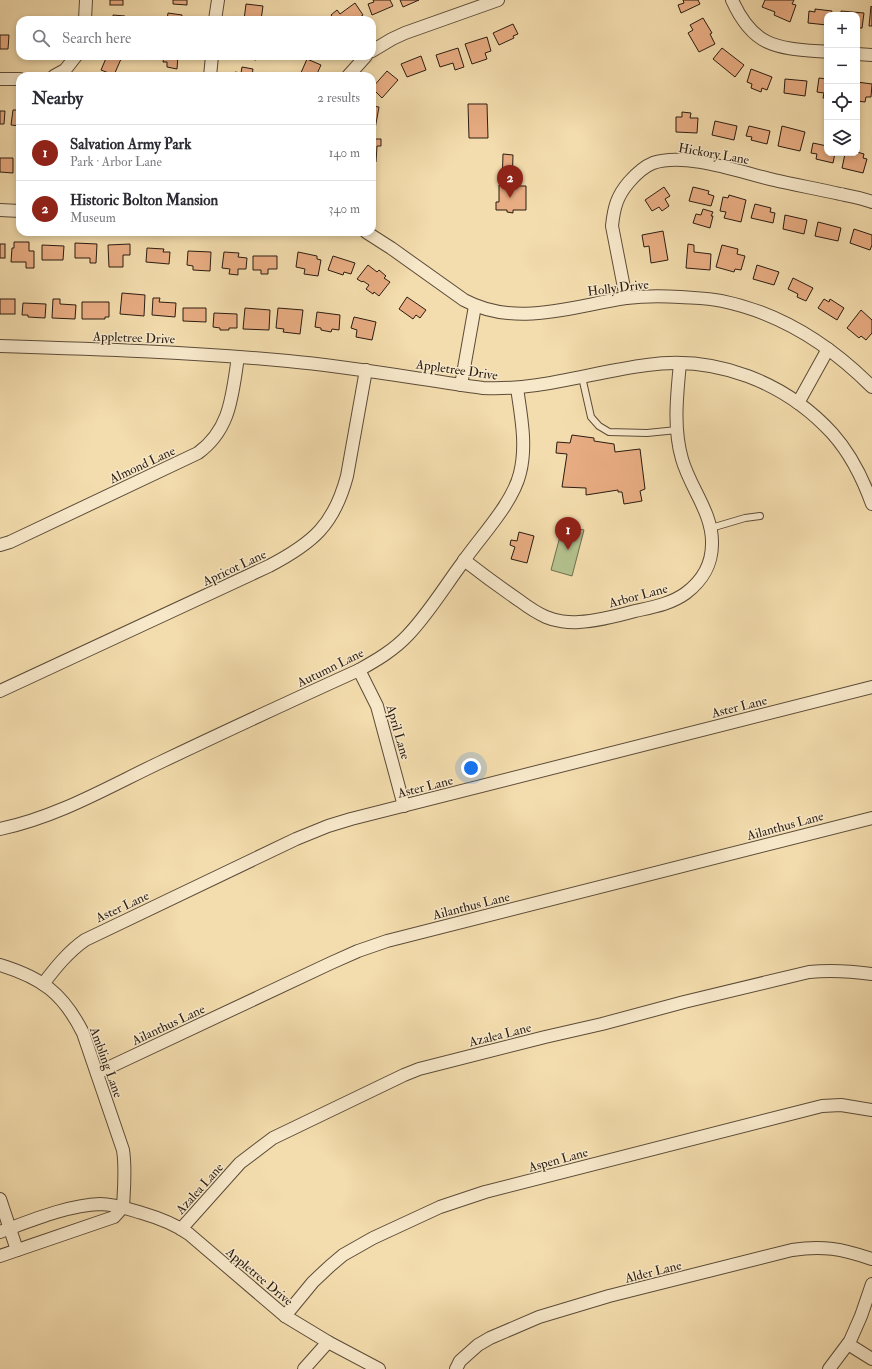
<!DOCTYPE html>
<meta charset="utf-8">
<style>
:root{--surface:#fff;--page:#f2f2f3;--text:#2b2b33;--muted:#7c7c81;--line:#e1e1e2;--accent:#8f2418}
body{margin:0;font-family:"IM FELL Double Pica",serif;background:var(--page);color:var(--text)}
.controls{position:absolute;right:12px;top:12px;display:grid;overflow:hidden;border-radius:8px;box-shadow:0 2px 6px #0003}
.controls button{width:36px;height:36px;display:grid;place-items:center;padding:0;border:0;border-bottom:1px solid var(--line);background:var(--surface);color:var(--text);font:20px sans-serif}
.you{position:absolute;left:471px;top:768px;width:14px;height:14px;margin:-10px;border:3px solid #fff;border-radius:50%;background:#1a73e8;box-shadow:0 0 0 6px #1a73e833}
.badge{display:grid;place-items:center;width:26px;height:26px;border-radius:50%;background:var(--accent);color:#fff;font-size:13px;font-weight:700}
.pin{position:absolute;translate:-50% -33px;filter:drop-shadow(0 1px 2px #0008)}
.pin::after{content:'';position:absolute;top:21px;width:14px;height:12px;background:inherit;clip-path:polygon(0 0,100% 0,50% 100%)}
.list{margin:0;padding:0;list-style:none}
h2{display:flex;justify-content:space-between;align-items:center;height:52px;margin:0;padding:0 16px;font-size:17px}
h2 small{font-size:13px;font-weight:400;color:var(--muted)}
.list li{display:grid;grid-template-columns:26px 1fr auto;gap:12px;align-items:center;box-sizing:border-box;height:56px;padding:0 16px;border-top:1px solid var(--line)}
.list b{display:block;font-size:15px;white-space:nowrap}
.list p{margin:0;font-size:13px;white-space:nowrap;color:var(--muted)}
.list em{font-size:13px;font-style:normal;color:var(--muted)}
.icon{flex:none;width:22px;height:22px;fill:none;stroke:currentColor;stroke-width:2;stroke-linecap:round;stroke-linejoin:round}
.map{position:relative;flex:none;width:872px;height:1369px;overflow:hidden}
.search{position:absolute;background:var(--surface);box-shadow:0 2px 6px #0003;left:16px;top:16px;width:360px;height:44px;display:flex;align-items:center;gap:10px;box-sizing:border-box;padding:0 14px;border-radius:12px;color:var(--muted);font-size:15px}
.panel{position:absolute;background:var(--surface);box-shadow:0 2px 6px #0003;left:16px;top:72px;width:360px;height:164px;border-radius:12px}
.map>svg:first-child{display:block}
.green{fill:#b4c28f;stroke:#6f6f50}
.building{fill:#e8ac82;stroke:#2a1c11}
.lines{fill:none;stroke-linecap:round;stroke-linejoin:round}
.service-casing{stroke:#5c4c38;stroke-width:8}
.minor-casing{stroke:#5c4c38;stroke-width:14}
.service{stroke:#f7e8ca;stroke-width:6}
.minor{stroke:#f7e8ca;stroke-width:12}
.labels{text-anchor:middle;stroke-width:3;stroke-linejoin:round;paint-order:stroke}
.street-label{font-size:13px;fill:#2a1c11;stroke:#f7e8ca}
</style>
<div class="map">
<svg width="872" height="1369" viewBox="0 0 872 1369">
<rect width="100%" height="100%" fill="#f3dcad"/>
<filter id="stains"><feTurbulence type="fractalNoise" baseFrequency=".005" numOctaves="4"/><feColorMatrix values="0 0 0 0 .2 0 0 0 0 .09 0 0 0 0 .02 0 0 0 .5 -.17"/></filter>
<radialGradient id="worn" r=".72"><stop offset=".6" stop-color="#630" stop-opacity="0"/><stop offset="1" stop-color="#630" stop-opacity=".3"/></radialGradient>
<polygon class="green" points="563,525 584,530 572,576 551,570"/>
<g class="building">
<rect x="110" y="0" width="13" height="5"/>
<polygon points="173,0 187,0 187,5 173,4"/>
<polygon points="373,0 390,0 393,6 372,15 368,4 374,2"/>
<polygon points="400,0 419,0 403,7"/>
<polygon points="683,0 698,0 700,4 681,13 678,5 684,3"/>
<polygon points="765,0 794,0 792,4 796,5 790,22 774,15 775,12 762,7"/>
<polygon points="355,3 363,15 356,20 335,20 331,15 337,10 340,14"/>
<polygon points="246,4 263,6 261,20 244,20"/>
<polygon points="871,6 872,7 872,26 869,26"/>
<polygon points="815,9 832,11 831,15 827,15 827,25 808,23 809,11 815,12"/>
<polygon points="841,11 864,13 862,28 857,28 857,15 841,15"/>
<polygon points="168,13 182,15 182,20 164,20 167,20"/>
<polygon points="113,15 125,16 125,20 113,20"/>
<polygon points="703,18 712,33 710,34 715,44 699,52 688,33 693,30 690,25"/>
<polygon points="513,24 518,34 513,36 514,38 499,45 493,33"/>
<polygon points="0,35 9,35 8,49 0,49"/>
<polygon points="487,37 491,51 485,53 487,59 472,64 465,44"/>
<polygon points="458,48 464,67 455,70 453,63 440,67 436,55"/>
<polygon points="722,48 744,65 735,77 713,59"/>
<polygon points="107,56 118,56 117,57 121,59 114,75 101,70"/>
<polygon points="164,56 178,56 177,69 167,67 167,62 163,62"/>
<polygon points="242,56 257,56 256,60 241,57"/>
<polygon points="421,56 426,70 407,77 401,64"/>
<polygon points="307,59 321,65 316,76 296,76 297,74 300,75"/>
<polygon points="242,67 253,69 252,76 235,76 235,72 241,73"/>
<polygon points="751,69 772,77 767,90 762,88 761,92 751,88 752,84 747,82"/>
<polygon points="387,71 398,80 382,98 372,88"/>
<polygon points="819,78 827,79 827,99 823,98 824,93 817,92"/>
<polygon points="785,79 807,81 805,96 784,93"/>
<polygon points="857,82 872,84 871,97 866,97 865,102 857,101"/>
<polygon points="468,104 487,104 488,138 469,138"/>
<polygon points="372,106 379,107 375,129 372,129"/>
<polygon points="13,110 20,110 20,126 11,125"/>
<polygon points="0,111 5,111 4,124 0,124"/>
<polygon points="682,112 691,113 690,118 698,118 697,133 676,132 676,117 682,117"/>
<polygon points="715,121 737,126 734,140 712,135"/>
<polygon points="749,126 770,131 767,144 751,140 752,137 746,136"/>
<polygon points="782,126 805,132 800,151 778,146"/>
<polygon points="372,139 381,139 381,146 377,146 376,162 372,162"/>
<polygon points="813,143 827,146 827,153 835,153 833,163 816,159 817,154 811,153"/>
<polygon points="857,152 864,154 863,158 867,159 863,173 842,168 845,154 851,155 852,153 857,153"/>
<polygon points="503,154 513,155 512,186 526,186 526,210 513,210 513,213 507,212 507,210 496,210 496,202 499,202 499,185 502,185"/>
<polygon points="0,158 13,158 13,173 0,172"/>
<polygon points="664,187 670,196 665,199 669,206 662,211 659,207 652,211 645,200"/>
<polygon points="693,187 709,191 708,194 714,196 711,206 689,201"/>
<polygon points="729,195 746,200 741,222 724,218 726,212 720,211 723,197 728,198"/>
<polygon points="755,204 771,208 770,212 775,213 773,223 751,218"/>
<polygon points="703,209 713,212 711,216 713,216 710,228 693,223 696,214 701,215"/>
<polygon points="785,215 807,220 804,234 783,229"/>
<polygon points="818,222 841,228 838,241 815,236"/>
<polygon points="854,229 872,235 872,245 870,250 850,243"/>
<polygon points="663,231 668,260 651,263 649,246 644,247 642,235"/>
<polygon points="14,242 29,242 29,251 34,251 34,268 26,268 26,262 11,262 12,248 14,248"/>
<polygon points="75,243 97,244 96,263 90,263 90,258 75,258"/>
<rect x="0" y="244" width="5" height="14"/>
<polygon points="130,244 130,255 123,255 123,267 109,267 108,245"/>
<polygon points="688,244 694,245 694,252 711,254 710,270 686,268"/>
<polygon points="42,245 64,246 63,260 42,260"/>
<polygon points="722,245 738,249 737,254 745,256 741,270 735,269 734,272 716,267"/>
<polygon points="147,248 164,249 163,252 170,252 169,264 146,262"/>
<polygon points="188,251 211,252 210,271 193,270 193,266 187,265"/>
<polygon points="224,252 239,253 238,257 247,258 246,269 238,269 238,275 229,274 230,269 222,268"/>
<polygon points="298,252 317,256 317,259 321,260 318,276 304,274 305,269 296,267"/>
<polygon points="253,256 277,256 277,269 268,269 268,274 261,274 261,270 253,270"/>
<polygon points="333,256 355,263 351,274 344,272 343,275 328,270"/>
<polygon points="368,265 377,272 379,270 386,276 384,278 390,282 379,296 374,292 373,294 366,289 369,285 363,281 362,282 357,279"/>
<polygon points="757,265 779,272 774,285 753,279"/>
<polygon points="793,278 813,288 806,301 797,297 798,294 788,289"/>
<polygon points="122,293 145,295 144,316 120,314"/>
<polygon points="407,297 426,310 420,318 416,315 413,319 399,309"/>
<polygon points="153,298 160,298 159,302 176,303 175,317 152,315"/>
<rect x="0" y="299" width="15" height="15"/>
<polygon points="53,299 60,299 60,304 76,305 75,319 52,318"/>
<polygon points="824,299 829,302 830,299 844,308 837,320 818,308"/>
<polygon points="82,302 109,302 109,317 105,317 105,319 82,319"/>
<polygon points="23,303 46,304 45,318 28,317 28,315 22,315"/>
<polygon points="183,308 206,308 206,322 183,321"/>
<polygon points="245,308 270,310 269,330 243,329"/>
<polygon points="278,308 303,310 300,334 283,332 284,329 276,328"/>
<polygon points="861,310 872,320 872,333 866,340 861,336 859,338 847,328"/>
<polygon points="317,312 340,315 339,330 332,329 331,332 321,330 321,328 315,327"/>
<polygon points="214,313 237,314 237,328 229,328 229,330 220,330 220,328 213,327"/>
<polygon points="354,317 376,322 372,340 356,337 357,330 351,328"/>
<polygon points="572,435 594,438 594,441 614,444 615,452 640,449 645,489 640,491 642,501 624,504 622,492 618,492 618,490 586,495 586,488 562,487 567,454 556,453 557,442 570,443"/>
<polygon points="519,532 534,536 527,563 511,559 515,547 510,545 511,540 517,541"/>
</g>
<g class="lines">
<defs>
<g id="service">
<polyline points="582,377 591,417 599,426 609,432 647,433 677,430"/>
<polyline points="711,528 745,518 760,516"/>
</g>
<g id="minor">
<path d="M732 0C754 49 778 48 827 52"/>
<polyline points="85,20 86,0"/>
<polyline points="215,20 218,0"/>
<polyline points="372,51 392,39 405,33 498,0"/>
<polyline points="857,54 872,55"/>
<polyline points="54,76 65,70 76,56"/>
<polyline points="210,76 212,56"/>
<polyline points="348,76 366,56"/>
<polyline points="0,79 20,79"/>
<polyline points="0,210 20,211"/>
<path d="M366 232 391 248 464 300C516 328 572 306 626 298 644 296 662 296 680 297 694 298 708 298 722 301 780 313 831 346 872 387"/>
<path d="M626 298 612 226C614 207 617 196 629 182 636 174 643 167 653 163 686 152 740 172 774 180 796 185 818 189 840 194 850 196 862 198 872 202"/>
<path d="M0 346C96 349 192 352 288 361 353 367 418 379 483 388 539 391 592 372 647 365 716 355 785 382 832 433 850 453 863 479 872 504"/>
<polyline points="461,385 475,306"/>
<polyline points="798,403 828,349"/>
<path d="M0 545 10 542 198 453C231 429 232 395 238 357"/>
<path d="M464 560C482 574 501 588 520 601 528 607 537 613 546 617 555 621 569 623 579 622 598 621 617 616 635 611 653 607 671 604 686 593 702 581 712 564 712 544 713 513 690 488 682 459 673 428 677 395 680 363"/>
<polyline points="359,670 377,706 404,806"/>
<path d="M0 691 269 566C313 543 334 525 347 476L366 370"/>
<path d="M0 829C58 817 110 786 163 761 228 730 293 700 359 670 377 660 394 650 408 635 429 613 445 586 463 562 481 536 513 503 520 473 527 445 521 416 517 388"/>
<path d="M0 965C42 978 63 993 83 1033L123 1150C126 1169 124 1188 123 1207"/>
<path d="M43 984C56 967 68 952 85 940L296 839 328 826 351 819 872 687"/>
<polyline points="97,1073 331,963 358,951 387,941 872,818"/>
<polyline points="0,1199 17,1250"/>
<path d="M181 1229 240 1163 273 1138 404 1075 419 1069 545 1037 602 1024 684 1002 809 972C830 970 850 971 872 974"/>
<path d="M0 1232C30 1221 68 1205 100 1204 115 1204 128 1209 142 1213 159 1218 175 1224 189 1234L285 1316 328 1342 379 1369"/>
<polyline points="0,1256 114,1217 123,1207"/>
<polyline points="285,1316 313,1282 330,1266 343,1255 373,1238 440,1207 485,1192 822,1106 841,1105 872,1110"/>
<polyline points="848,1344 872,1359"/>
<polyline points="304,1369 328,1342"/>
<path d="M456 1369 460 1361 478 1345 490 1338 539 1317 609 1296 792 1250C823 1245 842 1249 872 1259"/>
<polyline points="829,1369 850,1341 861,1316 872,1284"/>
</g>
</defs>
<use href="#service" class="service-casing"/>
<use href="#minor" class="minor-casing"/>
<use href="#service" class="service"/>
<use href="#minor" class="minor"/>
</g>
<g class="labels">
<g class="street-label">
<text transform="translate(714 153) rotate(10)" y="5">Hickory Lane</text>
<text transform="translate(618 287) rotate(-7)" y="5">Holly Drive</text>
<text transform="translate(134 337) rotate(2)" y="5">Appletree Drive</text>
<text transform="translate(457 369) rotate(8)" y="5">Appletree Drive</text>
<text transform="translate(142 464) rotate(-25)" y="5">Almond Lane</text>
<text transform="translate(234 567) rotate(-25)" y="5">Apricot Lane</text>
<text transform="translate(638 595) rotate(-15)" y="5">Arbor Lane</text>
<text transform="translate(330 667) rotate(-26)" y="5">Autumn Lane</text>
<text transform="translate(739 706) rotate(-14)" y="5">Aster Lane</text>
<text transform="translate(399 732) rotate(74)" y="5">April Lane</text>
<text transform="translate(425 786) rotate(-14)" y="5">Aster Lane</text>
<text transform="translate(785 825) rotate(-15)" y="5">Ailanthus Lane</text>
<text transform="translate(471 905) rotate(-14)" y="5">Ailanthus Lane</text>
<text transform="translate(122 906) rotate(-25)" y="5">Aster Lane</text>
<text transform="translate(168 1024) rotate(-25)" y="5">Ailanthus Lane</text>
<text transform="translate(500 1034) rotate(-14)" y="5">Azalea Lane</text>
<text transform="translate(107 1062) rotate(70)" y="5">Ambling Lane</text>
<text transform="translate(558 1159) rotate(-15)" y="5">Aspen Lane</text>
<text transform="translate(199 1188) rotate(-48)" y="5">Azalea Lane</text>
<text transform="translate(653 1271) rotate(-14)" y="5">Alder Lane</text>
<text transform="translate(260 1276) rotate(40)" y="5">Appletree Drive</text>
</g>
</g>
<rect width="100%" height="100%" filter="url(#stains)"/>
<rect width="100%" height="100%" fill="url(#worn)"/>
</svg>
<div class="controls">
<button>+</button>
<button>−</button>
<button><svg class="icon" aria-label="locate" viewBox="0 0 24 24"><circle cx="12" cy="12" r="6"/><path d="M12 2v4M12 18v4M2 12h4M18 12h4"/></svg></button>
<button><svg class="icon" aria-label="layers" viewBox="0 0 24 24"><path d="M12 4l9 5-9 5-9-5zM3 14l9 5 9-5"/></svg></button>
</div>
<div class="you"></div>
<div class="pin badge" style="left:568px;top:550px">1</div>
<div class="pin badge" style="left:510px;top:198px">2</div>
<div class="search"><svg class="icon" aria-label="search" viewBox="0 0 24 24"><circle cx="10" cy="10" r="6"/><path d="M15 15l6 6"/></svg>Search here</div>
<section class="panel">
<h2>Nearby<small>2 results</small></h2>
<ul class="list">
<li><span class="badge">1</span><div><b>Salvation Army Park</b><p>Park · Arbor Lane</p></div><em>140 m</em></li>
<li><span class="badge">2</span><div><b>Historic Bolton Mansion</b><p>Museum</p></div><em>340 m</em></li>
</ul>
</section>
</div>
